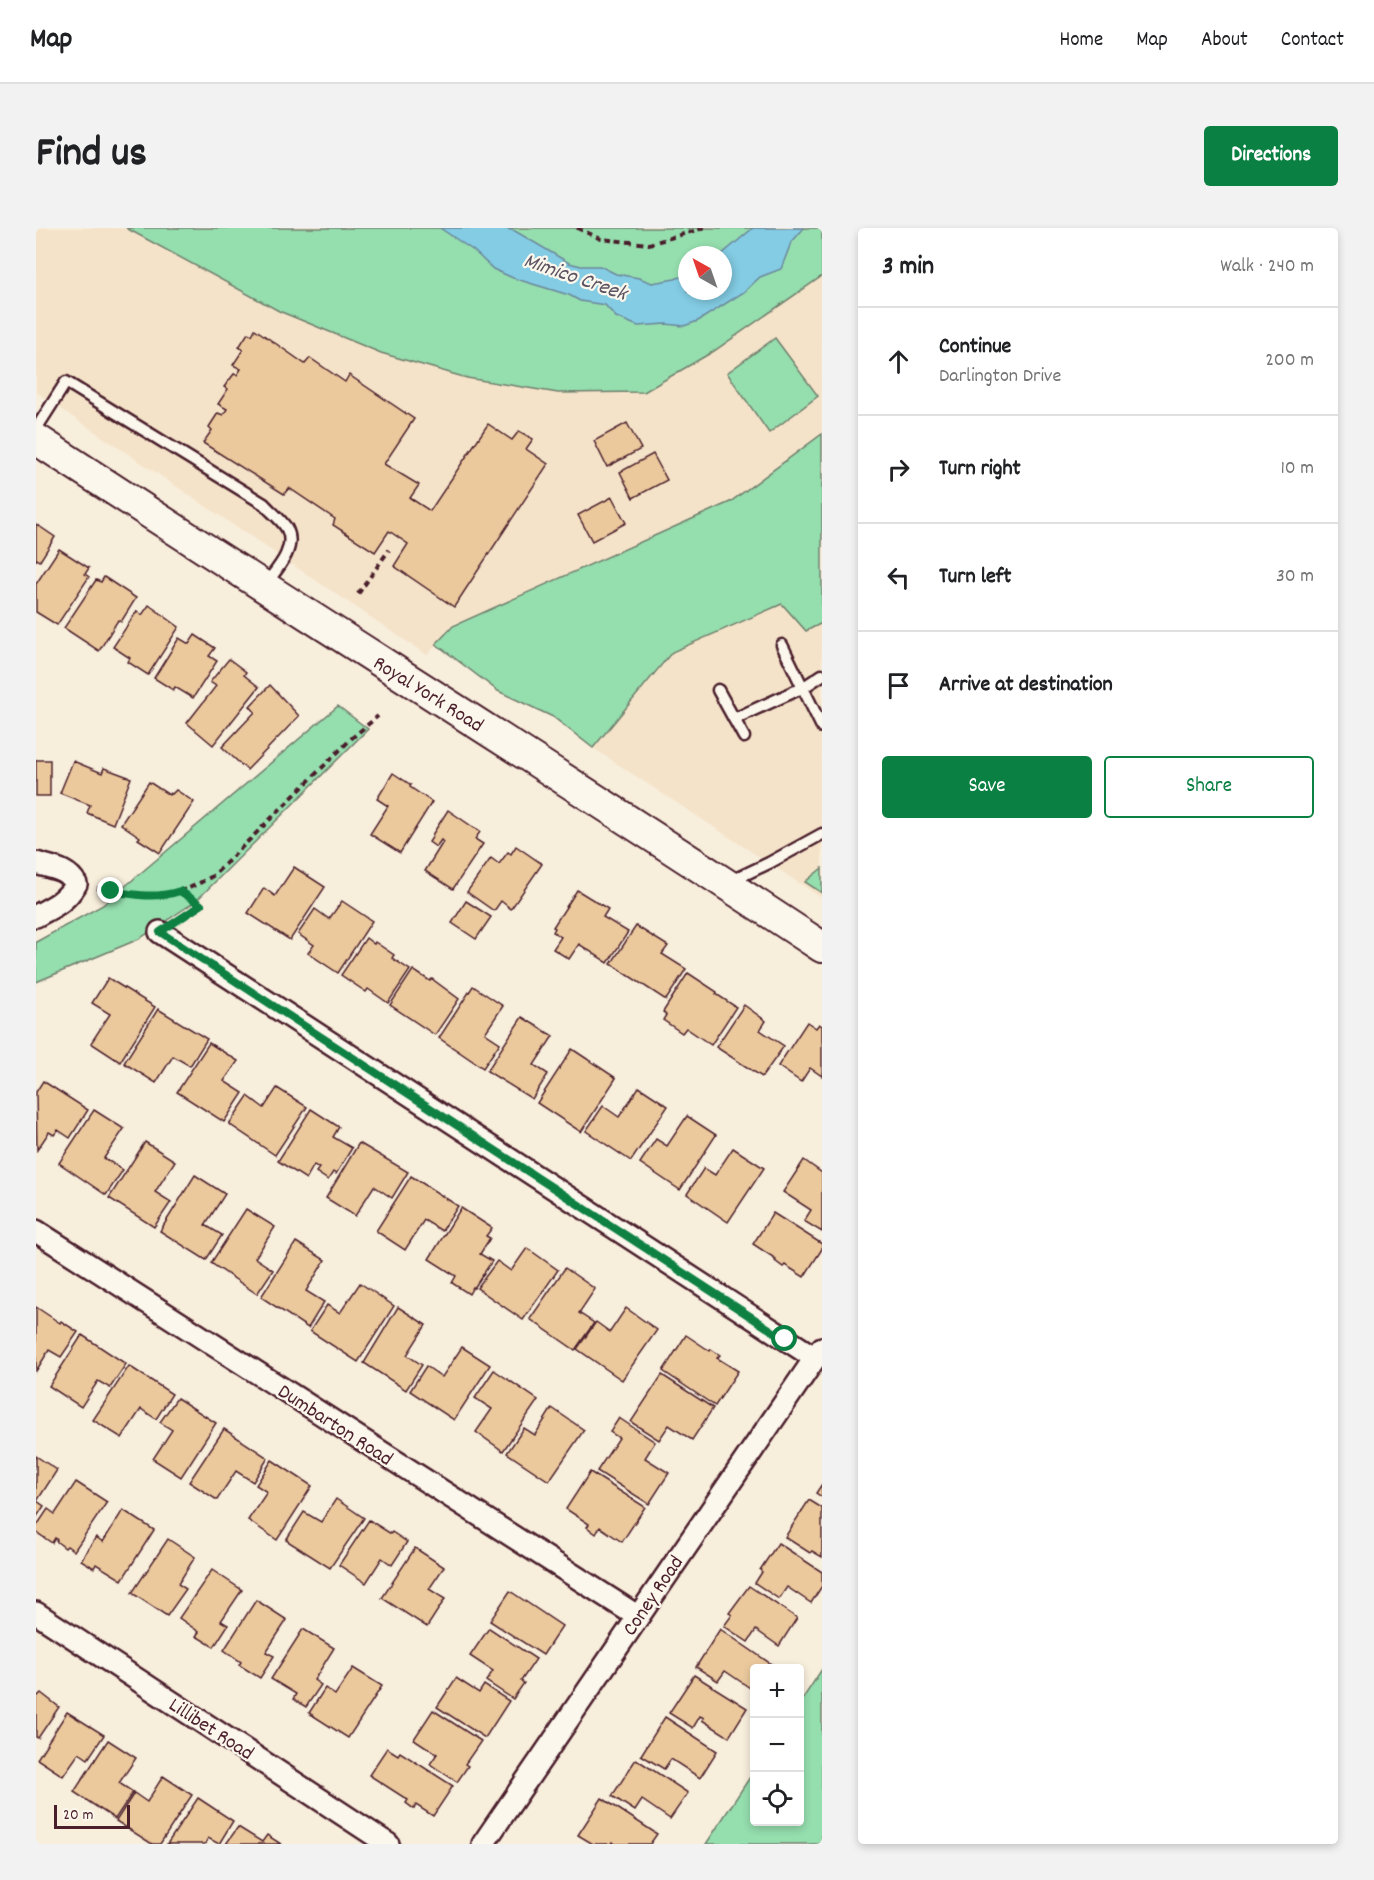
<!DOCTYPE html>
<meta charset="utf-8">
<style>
:root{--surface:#fff;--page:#f2f2f2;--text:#202124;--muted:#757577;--line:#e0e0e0;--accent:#0b8043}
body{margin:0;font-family:Dekko,sans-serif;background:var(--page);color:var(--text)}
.controls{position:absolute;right:18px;bottom:18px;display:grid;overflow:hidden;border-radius:6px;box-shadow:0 3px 9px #0003}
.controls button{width:54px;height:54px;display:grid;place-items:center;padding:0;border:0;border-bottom:2px solid var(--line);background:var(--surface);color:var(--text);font:30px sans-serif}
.compass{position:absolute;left:642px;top:18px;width:54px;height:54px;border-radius:50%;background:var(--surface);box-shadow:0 3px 9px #0003;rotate:320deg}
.scale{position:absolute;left:18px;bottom:15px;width:76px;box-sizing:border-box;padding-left:6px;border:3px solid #4a1f2b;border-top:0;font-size:16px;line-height:21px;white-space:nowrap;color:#4a1f2b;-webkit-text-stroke:4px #fbf7ec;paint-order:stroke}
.stop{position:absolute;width:18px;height:18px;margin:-14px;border:4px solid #0b8043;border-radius:50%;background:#fff}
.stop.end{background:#0b8043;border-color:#fff;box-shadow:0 2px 6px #0008}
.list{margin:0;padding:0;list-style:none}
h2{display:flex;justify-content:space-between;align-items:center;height:78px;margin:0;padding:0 24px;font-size:26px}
h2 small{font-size:20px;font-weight:400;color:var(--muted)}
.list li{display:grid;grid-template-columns:39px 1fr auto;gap:18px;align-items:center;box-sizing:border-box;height:108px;padding:0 24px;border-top:2px solid var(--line)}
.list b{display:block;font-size:22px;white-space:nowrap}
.list p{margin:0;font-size:20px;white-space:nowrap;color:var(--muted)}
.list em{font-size:20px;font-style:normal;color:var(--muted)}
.actions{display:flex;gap:12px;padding:18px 24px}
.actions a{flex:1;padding:14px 0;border:2px solid var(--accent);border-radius:6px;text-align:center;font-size:21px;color:var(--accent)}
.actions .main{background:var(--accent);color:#fff}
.icon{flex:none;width:33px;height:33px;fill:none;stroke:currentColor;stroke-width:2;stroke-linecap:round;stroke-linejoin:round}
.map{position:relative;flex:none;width:786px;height:1616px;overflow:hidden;border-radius:6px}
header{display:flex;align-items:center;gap:36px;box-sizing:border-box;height:84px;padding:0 30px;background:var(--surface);border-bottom:2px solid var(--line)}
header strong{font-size:28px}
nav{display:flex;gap:33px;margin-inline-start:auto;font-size:21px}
.intro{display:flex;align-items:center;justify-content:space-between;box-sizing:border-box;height:144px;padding:0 36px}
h1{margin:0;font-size:42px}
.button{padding:15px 27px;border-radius:6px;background:var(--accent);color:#fff;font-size:21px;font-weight:700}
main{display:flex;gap:36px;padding:0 36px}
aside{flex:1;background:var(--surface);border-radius:6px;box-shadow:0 3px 9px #0003}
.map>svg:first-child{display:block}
.built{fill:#f4e3c9}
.green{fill:#95deae;stroke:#707e6c;stroke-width:1.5;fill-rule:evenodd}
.water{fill:#83cce4;stroke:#6c879a;stroke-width:1.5}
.building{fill:#ebc99d;stroke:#4a1f2b;stroke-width:1.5}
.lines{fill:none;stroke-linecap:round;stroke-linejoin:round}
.lane-casing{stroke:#4a1f2b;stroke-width:15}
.street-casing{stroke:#4a1f2b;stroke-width:26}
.secondary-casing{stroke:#4a1f2b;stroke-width:34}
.path{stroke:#4a1f2b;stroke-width:4;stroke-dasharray:6 4.5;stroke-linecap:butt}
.lane{stroke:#fbf7ec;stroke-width:10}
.street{stroke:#fbf7ec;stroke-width:21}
.secondary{stroke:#fbf7ec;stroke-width:30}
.route{stroke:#0b8043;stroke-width:8}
.labels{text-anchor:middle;stroke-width:4.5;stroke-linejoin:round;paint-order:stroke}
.street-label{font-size:21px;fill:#4a1f2b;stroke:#fbf7ec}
.water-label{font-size:22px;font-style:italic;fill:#5b5362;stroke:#fbf7ec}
</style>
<header>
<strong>Map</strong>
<nav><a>Home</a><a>Map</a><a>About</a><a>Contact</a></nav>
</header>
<div class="intro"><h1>Find us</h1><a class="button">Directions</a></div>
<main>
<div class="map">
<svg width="786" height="1616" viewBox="0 0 786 1616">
<rect width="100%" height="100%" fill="#f8eedc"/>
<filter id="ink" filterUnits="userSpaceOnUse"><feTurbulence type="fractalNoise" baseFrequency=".0167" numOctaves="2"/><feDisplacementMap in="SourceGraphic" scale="12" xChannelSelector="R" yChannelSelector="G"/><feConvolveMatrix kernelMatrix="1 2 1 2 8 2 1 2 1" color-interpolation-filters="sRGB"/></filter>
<g filter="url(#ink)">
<g class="built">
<polygon points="0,0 90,0 243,83 345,125 431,150 522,165 678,123 786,48 786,206 694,274 417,398 391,427 0,164"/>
<polygon points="746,376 770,403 786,395 786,670 557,520 636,423"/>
</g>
<g class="green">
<path d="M90 0H786V48L678 123 608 164 522 165 431 150 345 125 243 83ZM651 27H687V63H651Z"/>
<polygon points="739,110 782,168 733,205 691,145"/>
<polygon points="786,206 786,395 770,403 746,376 636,424 557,520 517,489 462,463 400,416 417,398 694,274"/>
<polygon points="302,478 332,501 160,673 103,711 0,754 0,714 67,677"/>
<polygon points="786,640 786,665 769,654"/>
<polygon points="786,1441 786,1616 670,1616 718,1543 718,1594 764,1594 764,1475"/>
</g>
<polygon class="water" points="404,0 467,0 479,3 533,35 545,38 564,38 580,46 603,50 616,55 639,51 651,46 651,63 687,63 687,27 685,27 717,0 768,0 755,15 745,41 724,49 708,64 662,93 648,98 630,96 602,98 580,89 569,77 544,73 533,67 477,50 457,41 438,23"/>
<g class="building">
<polygon points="219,101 269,136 274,130 309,154 313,147 378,191 348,236 383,257 374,270 394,283 452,196 476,212 483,203 497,211 490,221 512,236 418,379 358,338 372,316 353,303 339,324 297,297 299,291 253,260 248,266 167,215 176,202 173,199 182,185 187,187 191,181 182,176 192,161 188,159 198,146 201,147 205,141 197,137 207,122 203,119 212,105 216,107"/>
<polygon points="591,195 605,221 571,239 558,213"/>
<polygon points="617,226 631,252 597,270 584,244"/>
<polygon points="576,269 590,295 556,313 542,287"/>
<polygon points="0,296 19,309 4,333 1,331 0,333"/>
<polygon points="23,321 53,340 49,346 53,349 21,397 0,384 0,356"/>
<polygon points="68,349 100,370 85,394 82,392 63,423 28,400 60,352 65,354"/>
<polygon points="113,377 143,399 112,447 92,434 94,430 77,419 101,383 106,387"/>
<polygon points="159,407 179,420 173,428 181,433 157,470 139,459 137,462 118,450 143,410 153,416"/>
<polygon points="193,431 210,444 208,447 223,459 177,517 151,495 180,458 174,454"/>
<polygon points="234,457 263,488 211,542 186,519 219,484 214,478"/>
<rect x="0" y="532" width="14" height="36"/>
<polygon points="37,533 66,545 68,540 95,550 77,596 51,585 54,577 24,565"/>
<polygon points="357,545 375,557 374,559 396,574 364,625 334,606 352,578 341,571"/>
<polygon points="113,554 133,567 134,565 136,566 140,562 158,574 124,625 102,611 104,609 85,596"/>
<polygon points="412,582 444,604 439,611 447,616 417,661 389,643 407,614 405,612 400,619 393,614 397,608 396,607"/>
<polygon points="480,618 506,636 475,681 465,673 458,683 431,664 455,630 463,636 472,624 475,626"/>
<polygon points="258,639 289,659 254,712 212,685 228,660 239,668"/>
<polygon points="541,662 572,681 567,689 592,704 572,735 543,716 533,731 517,721 525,709 517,704 519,700 517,699"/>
<polygon points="306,673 336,693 302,745 272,725 278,717 262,706 279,681 293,691"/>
<polygon points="430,673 455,689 440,711 416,695"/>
<polygon points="600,698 632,718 626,726 650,741 630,772 575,736"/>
<polygon points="330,710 338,716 339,714 358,727 356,730 374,742 352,775 332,761 330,764 305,747"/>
<polygon points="377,742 394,753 396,751 423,771 399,807 354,777"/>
<polygon points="652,745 681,764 680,766 700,779 675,817 650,800 646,805 627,792 630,787 627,784"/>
<polygon points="72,750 119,779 84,834 55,815 74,786 56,775"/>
<polygon points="437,758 467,778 449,805 464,815 447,840 403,810"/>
<polygon points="708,777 730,793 724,802 748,818 726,849 680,819"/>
<polygon points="122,781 171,811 154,838 137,828 120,855 88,835"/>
<polygon points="486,789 517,808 498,837 512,846 496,871 451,843"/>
<polygon points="771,794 780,800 783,796 786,798 786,848 774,840 765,854 742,838"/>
<polygon points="173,815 202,833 188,853 207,865 188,894 141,864"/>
<polygon points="536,821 580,850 545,904 501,875"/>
<polygon points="7,853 52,882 34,910 22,902 18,907 13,904 1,922 0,864"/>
<polygon points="603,859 632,878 595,933 550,903 567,878 583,889"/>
<polygon points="241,860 271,879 239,927 193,896 212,868 228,880"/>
<polygon points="275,881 303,899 297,909 316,920 300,946 297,944 292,952 280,944 283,940 278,937 270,951 242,933"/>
<polygon points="58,882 88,901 68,930 87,942 70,967 23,935"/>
<polygon points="651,888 680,907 644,962 604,935 620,911 631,918"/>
<polygon points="109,914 139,933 119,964 135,974 118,999 73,970"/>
<polygon points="323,915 372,944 356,970 338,958 319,988 290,970"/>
<polygon points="697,920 728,940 692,994 651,966 668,940 679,947"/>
<polygon points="768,932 786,945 786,1004 768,993 775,982 747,964"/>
<polygon points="159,947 189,966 169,997 186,1007 170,1032 124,1003"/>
<polygon points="375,948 422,978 406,1003 388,992 369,1022 340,1003"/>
<polygon points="425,980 456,1000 450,1008 454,1010 444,1026 456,1033 438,1060 437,1059 433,1066 416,1055 420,1048 393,1031"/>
<polygon points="210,981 239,999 219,1030 237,1042 221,1066 175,1035"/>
<polygon points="737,985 786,1016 786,1021 768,1049 749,1037 747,1039 739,1033 740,1031 717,1016"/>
<polygon points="260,1014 289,1032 270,1063 288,1074 272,1100 225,1069"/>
<polygon points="491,1020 522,1042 487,1092 441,1060 461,1033 475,1043"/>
<polygon points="529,1040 559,1061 543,1085 558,1095 539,1122 494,1091"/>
<polygon points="324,1055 358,1078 322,1134 274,1103 291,1077 304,1085"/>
<polygon points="0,1079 24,1095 25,1093 42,1104 25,1129 13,1122 0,1143"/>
<polygon points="362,1079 390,1097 371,1127 386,1137 370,1162 328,1135"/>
<polygon points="590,1080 621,1102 586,1152 541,1121 560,1094 574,1104"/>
<polygon points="46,1107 90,1136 74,1160 62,1153 45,1179 13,1158"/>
<polygon points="650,1107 674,1123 675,1121 684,1127 681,1130 702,1143 679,1178 627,1143"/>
<polygon points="426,1119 454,1137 418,1192 374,1163 390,1138 406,1149"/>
<polygon points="93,1138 136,1166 120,1191 105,1181 86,1210 57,1192"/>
<polygon points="458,1142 502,1172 467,1223 440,1204 456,1181 439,1170"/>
<polygon points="626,1147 677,1180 656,1212 633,1197 623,1212 595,1194"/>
<polygon points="141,1170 180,1195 145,1249 117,1231 136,1202 124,1194"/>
<polygon points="516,1180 548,1202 513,1253 471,1225 488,1200 499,1207"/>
<polygon points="583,1190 619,1214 609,1230 633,1245 613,1276 561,1243 583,1210 574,1204"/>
<polygon points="188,1201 232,1230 217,1254 200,1243 181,1272 153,1254"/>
<polygon points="0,1228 21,1242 1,1273 8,1278 0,1290"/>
<polygon points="236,1232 276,1258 241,1312 212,1292 231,1264 220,1257"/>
<polygon points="554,1244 609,1279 586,1314 564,1299 560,1306 551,1299 553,1296 530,1281"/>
<polygon points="40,1254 71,1274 38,1323 31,1318 29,1320 20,1313 21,1312 19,1310 16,1315 0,1304 0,1299 12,1281 19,1286"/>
<polygon points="786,1256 786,1269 780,1265"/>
<polygon points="300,1271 328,1290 294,1340 250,1312 268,1284 285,1294"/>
<polygon points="773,1272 786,1280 786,1329 776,1323 774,1325 749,1309"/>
<polygon points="87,1282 118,1302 86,1352 60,1336 58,1340 45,1332 60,1309 67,1314"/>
<polygon points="333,1292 355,1306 356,1304 371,1314 356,1337 346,1330 330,1355 303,1337"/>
<polygon points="132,1311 159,1329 142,1356 150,1361 131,1388 96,1365"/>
<polygon points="742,1315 786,1344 786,1358 775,1375 751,1359 743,1371 719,1355 726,1344 724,1342"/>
<polygon points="379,1320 408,1339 393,1361 409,1371 391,1399 346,1370"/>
<polygon points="176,1342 206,1362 185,1393 192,1397 178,1419 160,1408 163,1404 143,1390"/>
<polygon points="713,1358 761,1390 743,1418 720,1402 712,1414 688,1398 696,1387 693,1385"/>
<polygon points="474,1363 526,1398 507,1427 454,1393"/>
<polygon points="220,1372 251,1392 230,1424 238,1428 224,1450 203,1437 205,1434 188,1422"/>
<polygon points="453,1400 500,1431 485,1453 488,1455 477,1471 450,1453 457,1443 434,1428"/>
<polygon points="267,1401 298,1420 278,1452 285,1457 270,1479 257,1471 260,1466 235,1451"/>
<polygon points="684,1401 735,1436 732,1440 718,1440 717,1462 689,1443 682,1453 660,1439"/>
<polygon points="317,1440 346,1458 312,1510 273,1485 289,1460 299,1467"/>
<polygon points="658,1447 711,1480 693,1509 666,1492 668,1490 664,1488 657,1500 633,1485"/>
<polygon points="420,1450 443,1465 448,1457 473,1473 449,1510 401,1479"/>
<polygon points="5,1465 23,1479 2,1510 0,1509 0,1467 2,1468"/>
<polygon points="397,1482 445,1513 429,1536 432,1538 421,1554 394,1536 401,1526 378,1511"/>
<polygon points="31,1484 68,1507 52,1531 43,1525 27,1548 1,1531"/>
<polygon points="629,1489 681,1523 664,1550 635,1531 628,1541 605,1527"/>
<polygon points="72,1512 100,1530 83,1555 97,1564 79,1591 38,1564"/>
<polygon points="351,1520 362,1527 364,1524 417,1558 397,1588 380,1577 378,1581 370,1575 372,1572 333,1547"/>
<polygon points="600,1531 652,1565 634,1591 606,1572 599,1583 576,1568"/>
<polygon points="127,1548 156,1567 124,1616 116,1616 80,1593 98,1565 111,1574"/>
<polygon points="162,1570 197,1593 183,1616 172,1610 169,1616 131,1616"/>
<polygon points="566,1570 621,1606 614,1616 578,1616 576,1614 575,1616 557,1616 542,1607"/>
<polygon points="202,1599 226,1614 231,1607 245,1616 190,1616"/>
</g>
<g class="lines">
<defs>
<g id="lane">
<path d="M0 201 30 154 228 276C235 284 246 292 251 301 261 321 240 342 229 357"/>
<polyline points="746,417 786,499"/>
<polyline points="682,462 708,509"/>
<polyline points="698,491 768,459 786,447"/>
<polyline points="693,654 733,635 786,606"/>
</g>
<g id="street">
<path d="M0 635C16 640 32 641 40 656 28 675 18 678 0 688"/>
<polyline points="124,704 779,1130"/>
<polyline points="0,1003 601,1388"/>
<polyline points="0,1385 352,1616"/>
<polyline points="447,1616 786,1120"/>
</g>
<path id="secondary" d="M0 211C261 382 526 547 786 719"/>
</defs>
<use href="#lane" class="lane-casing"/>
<use href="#street" class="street-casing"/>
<use href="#secondary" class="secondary-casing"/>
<g class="path">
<polyline points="541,0 565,11 613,16 668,0"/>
<polyline points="322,366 353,322"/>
<path d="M61 660C113 670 131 675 178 647L317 509 342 488"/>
<polyline points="144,691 165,677 144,664"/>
</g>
<use href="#lane" class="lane"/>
<use href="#street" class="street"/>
<use href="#secondary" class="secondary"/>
</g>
</g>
<g class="lines" filter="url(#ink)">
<path class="route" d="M75 663C98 667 120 671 144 663L165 677 124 704 749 1111"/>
</g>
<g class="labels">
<g class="street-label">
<text transform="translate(393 465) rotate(32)" y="7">Royal York Road</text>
<text transform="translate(300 1196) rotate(33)" y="7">Dumbarton Road</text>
<text transform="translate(616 1367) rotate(-56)" y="7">Coney Road</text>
<text transform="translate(176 1500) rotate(33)" y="7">Lillibet Road</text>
</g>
<g class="water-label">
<text transform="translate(540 47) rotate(19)" y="8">Mimico Creek</text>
</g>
</g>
</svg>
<div class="controls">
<button>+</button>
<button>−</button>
<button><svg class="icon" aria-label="locate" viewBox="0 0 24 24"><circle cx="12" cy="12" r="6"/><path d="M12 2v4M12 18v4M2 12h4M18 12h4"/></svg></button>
</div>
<svg class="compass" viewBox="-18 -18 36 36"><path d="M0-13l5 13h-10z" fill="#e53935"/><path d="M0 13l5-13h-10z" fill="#757577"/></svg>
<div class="scale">20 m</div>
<div class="stop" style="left:749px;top:1111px"></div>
<div class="stop end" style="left:75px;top:663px"></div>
</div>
<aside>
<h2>3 min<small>Walk · 240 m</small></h2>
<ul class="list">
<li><svg class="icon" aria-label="ahead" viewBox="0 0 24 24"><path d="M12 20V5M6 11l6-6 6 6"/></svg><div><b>Continue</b><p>Darlington Drive</p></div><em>200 m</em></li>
<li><svg class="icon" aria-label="right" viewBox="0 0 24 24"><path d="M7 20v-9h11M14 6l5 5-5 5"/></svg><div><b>Turn right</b></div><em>10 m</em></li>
<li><svg class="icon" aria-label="left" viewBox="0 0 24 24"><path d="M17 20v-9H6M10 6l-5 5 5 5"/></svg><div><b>Turn left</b></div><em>30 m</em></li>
<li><svg class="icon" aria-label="arrive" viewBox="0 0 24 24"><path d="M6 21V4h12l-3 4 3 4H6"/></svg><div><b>Arrive at destination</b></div></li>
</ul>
<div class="actions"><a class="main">Save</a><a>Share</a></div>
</aside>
</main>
